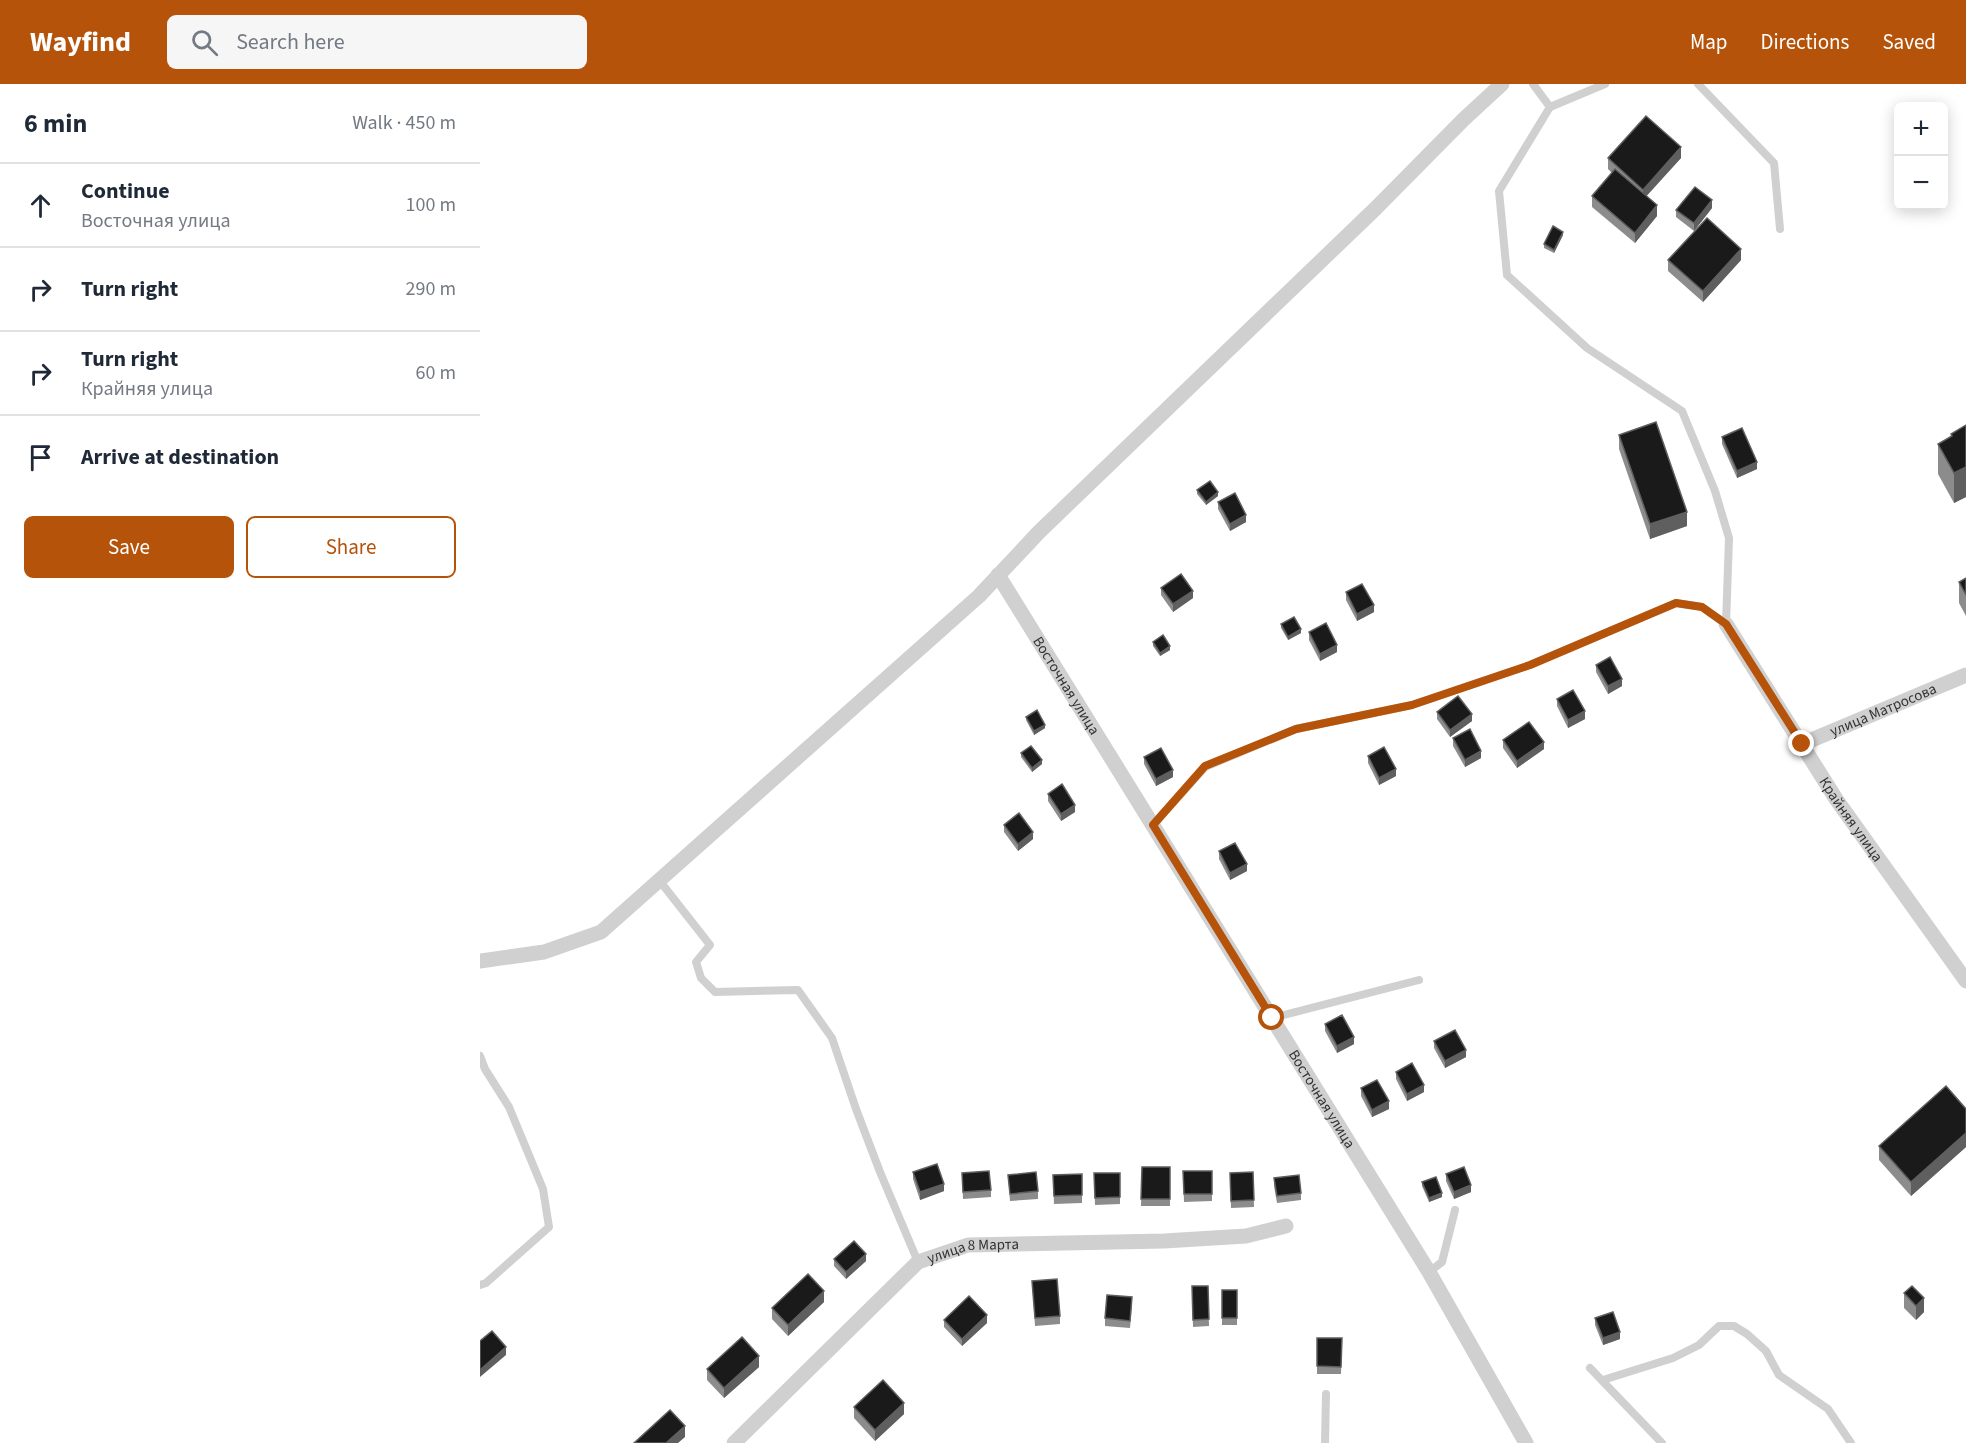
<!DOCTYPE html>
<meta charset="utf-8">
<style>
:root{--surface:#fff;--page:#f6f6f7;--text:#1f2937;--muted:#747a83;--line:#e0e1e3;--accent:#b45309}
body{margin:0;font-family:"Source Sans 3",sans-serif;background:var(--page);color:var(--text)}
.controls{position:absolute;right:18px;top:18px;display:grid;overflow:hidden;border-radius:9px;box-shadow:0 3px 15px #0003}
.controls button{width:54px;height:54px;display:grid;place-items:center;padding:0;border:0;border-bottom:2px solid var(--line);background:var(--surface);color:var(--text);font:30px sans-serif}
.stop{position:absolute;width:18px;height:18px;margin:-14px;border:4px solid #b45309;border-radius:50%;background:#fff}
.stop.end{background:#b45309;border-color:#fff;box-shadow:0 2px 6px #0008}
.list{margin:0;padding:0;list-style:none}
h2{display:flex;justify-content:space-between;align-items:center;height:78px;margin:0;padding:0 24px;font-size:26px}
h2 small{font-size:20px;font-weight:400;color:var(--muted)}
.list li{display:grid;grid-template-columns:39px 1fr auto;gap:18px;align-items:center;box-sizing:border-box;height:84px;padding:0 24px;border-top:2px solid var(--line)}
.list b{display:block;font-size:22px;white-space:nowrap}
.list p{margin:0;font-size:20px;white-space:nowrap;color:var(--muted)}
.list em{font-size:20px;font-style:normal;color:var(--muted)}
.actions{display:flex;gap:12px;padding:18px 24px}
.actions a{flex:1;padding:14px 0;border:2px solid var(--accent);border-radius:9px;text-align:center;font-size:21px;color:var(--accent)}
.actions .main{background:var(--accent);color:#fff}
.icon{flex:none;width:33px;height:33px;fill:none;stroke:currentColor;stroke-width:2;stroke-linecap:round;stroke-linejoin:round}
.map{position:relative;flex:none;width:1486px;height:1359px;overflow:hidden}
header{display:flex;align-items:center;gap:36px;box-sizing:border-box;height:84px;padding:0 30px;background:var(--accent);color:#fff}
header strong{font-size:28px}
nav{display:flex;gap:33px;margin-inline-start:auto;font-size:21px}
.search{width:420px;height:54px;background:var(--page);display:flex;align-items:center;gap:15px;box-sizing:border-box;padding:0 21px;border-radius:9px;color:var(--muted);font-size:22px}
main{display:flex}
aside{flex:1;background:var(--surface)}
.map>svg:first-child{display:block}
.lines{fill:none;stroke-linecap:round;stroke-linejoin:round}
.lane{stroke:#d0d0d0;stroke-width:8}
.street{stroke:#d0d0d0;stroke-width:15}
.wall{fill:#8c8c8c}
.shaded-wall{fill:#5f5f5f}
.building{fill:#1a1a1a;stroke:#5f5f5f;stroke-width:1.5}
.route{stroke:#b45309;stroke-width:8}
.labels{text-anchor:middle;stroke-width:6;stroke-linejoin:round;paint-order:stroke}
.street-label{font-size:15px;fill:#333;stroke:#fff}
</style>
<header>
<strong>Wayfind</strong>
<div class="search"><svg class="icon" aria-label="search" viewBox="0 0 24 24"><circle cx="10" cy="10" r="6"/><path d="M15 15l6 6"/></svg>Search here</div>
<nav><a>Map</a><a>Directions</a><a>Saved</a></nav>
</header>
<main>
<aside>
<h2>6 min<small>Walk · 450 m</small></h2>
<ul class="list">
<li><svg class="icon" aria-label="ahead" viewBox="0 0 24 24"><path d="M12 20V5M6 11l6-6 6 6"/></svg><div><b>Continue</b><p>Восточная улица</p></div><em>100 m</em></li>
<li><svg class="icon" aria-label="right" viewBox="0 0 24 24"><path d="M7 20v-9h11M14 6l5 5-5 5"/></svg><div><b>Turn right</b></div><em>290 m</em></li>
<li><svg class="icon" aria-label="right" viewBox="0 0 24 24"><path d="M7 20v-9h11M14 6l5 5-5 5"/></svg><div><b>Turn right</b><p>Крайняя улица</p></div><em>60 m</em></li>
<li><svg class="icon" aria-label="arrive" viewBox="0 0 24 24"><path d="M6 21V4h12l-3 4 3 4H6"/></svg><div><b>Arrive at destination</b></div></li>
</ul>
<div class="actions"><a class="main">Save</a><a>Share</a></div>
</aside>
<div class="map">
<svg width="1486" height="1359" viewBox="0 0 1486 1359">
<rect width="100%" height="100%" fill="#fff"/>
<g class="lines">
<g class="lane">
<polyline points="1053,0 1070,23 1019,107 1027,191 1107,264 1202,327 1235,407 1249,454 1246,540"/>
<polyline points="1218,0 1294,79 1300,145"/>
<polyline points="1070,23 1125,0"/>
<polyline points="673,741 725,683 816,645 932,621 1050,581 1196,519 1222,523 1246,540"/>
<polyline points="179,796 230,861 216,878 221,894 235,908 318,906 352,954 376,1025 400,1088 438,1178"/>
<polyline points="792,934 939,896"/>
<polyline points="0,972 5,985 29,1023 63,1105 69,1143 6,1199 0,1201"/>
<polyline points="949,1188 962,1178 975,1126"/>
<polyline points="1110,1284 1182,1359"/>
<polyline points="1123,1296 1193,1274 1219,1261 1239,1242 1254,1242 1267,1250 1286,1267 1299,1291 1348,1325 1371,1359"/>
<polyline points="845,1359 846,1310"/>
</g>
<g class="street">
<path id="s1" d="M518 491 949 1188 1046 1359"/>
<path id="s2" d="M1246 540 1356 715 1486 897"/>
<path id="s3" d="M1322 660 1486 591"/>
<polyline points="0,877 64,868 121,848 499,512 559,448 895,125 984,35 1022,0"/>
<path id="s4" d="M254 1359 438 1178 488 1161 684 1157 766 1152 806 1142"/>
</g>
</g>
<g class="wall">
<polygon points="1128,74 1201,74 1166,112 1177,132 1155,159 1112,123 1112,112 1132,89 1128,85"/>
<polygon points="1232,124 1214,147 1196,133 1196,126"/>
<polygon points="1083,151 1074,169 1064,164 1064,160"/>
<polygon points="1188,176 1261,176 1223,218 1188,187"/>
<polygon points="1486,341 1486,413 1474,419 1458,390 1458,360 1471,353 1471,350"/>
<polygon points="1139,351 1207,442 1170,455 1139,365"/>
<polygon points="1242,353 1277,385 1257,394 1242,360"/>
<polygon points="717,406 738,412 726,421 717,410"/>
<polygon points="738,418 766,438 750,447 738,425"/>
<polygon points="1486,494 1486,532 1479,519 1479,498"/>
<polygon points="681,504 713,514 693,528 681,511"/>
<polygon points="866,508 894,528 877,537 866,516"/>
<polygon points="801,540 821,549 808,556 801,544"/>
<polygon points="829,548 857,568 840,577 829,556"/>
<polygon points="673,558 690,566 680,572 673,562"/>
<polygon points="1116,581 1142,602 1128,610 1116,588"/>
<polygon points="1077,615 1105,635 1088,644 1077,622"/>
<polygon points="957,628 992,637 970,653 957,635"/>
<polygon points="546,633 565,644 554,651 546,636"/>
<polygon points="973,654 1001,674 985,683 973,662"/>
<polygon points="1023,656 1064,665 1037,684 1023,664"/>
<polygon points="541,669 562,680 552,688 541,673"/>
<polygon points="888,672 916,692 899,701 888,679"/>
<polygon points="664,673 693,693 676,702 664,680"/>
<polygon points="568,710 595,728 581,737 568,717"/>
<polygon points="524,741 553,755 538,767 524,748"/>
<polygon points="739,767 767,787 750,796 739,775"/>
<polygon points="845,940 874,960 857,969 845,947"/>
<polygon points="954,957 986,973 965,984 954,964"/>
<polygon points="916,988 944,1008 927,1017 916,995"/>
<polygon points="881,1004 909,1025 892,1033 881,1012"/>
<polygon points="1486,1025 1486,1063 1431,1112 1399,1076 1399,1062"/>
<polygon points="662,1083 690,1083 690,1122 661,1122"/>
<polygon points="703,1087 732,1087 732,1117 704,1118"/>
<polygon points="433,1088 464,1107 440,1116 433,1095"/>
<polygon points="773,1088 774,1123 751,1124 750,1089"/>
<polygon points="482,1089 511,1106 511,1113 483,1115"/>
<polygon points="614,1089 640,1089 640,1120 615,1121"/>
<polygon points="602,1090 602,1119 574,1120 573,1091"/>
<polygon points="966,1090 991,1108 974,1115 966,1097"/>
<polygon points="528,1091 558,1107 558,1115 530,1117"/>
<polygon points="794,1094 821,1109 821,1116 797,1119 794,1102"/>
<polygon points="942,1098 962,1113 949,1118 942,1102"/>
<polygon points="354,1175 386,1177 366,1195 354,1182"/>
<polygon points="552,1197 580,1232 580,1240 555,1242"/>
<polygon points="712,1202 728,1202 729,1242 713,1243"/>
<rect x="742" y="1206" width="15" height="35"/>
<polygon points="1424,1209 1444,1228 1436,1236 1424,1224"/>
<polygon points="344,1218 308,1252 292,1235 292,1224"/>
<polygon points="652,1221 650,1244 625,1242 625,1234"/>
<polygon points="1115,1234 1140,1255 1123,1261 1115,1241"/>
<polygon points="464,1236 507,1239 482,1262 464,1243"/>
<polygon points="837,1254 862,1254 861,1290 837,1290"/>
<polygon points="279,1283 244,1314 227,1296 227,1285"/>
<polygon points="374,1323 424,1330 395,1357 374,1334"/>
</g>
<g class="shaded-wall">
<polygon points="1201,63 1201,74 1163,116 1163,106"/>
<polygon points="1232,116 1232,124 1214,147 1214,139"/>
<polygon points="1177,121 1177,132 1155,159 1155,149"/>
<polygon points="1083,148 1083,151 1074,169 1074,166"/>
<polygon points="1261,165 1261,176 1223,218 1223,207"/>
<polygon points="1277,378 1277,385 1257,394 1257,387"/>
<polygon points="1486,383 1486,413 1474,419 1474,389"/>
<polygon points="738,408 738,412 726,421 726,418"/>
<polygon points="1207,428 1207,442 1170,455 1170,440"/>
<polygon points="766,431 766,438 750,447 750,440"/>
<polygon points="713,507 713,514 693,528 693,520"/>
<polygon points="894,521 894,528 877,537 877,530"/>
<polygon points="821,545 821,549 808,556 808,553"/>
<polygon points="857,561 857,568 840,577 840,570"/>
<polygon points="690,562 690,566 680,572 680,569"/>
<polygon points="1142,595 1142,602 1128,610 1128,602"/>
<polygon points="1105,627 1105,635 1088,644 1088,636"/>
<polygon points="992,630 992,637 970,653 970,646"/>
<polygon points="565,641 565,644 554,651 554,647"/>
<polygon points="1064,658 1064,665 1037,684 1037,677"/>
<polygon points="1001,667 1001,674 985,683 985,676"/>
<polygon points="562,676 562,680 552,688 552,684"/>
<polygon points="916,685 916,692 899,701 899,694"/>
<polygon points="693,686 693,693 676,702 676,695"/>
<polygon points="595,721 595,728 581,737 581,730"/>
<polygon points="553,748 553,755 538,767 538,760"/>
<polygon points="767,780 767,787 750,796 750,789"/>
<polygon points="874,953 874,960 857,969 857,962"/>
<polygon points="986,966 986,973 965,984 965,977"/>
<polygon points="944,1001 944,1008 927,1017 927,1010"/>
<polygon points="909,1017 909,1025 892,1033 892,1026"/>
<polygon points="1486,1049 1486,1063 1431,1112 1431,1098"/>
<polygon points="464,1100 464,1107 440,1116 440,1108"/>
<polygon points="991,1101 991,1108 974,1115 974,1108"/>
<polygon points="962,1109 962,1113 949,1118 949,1114"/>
<polygon points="386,1170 386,1177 366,1195 366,1188"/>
<polygon points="344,1207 344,1218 308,1252 308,1241"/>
<polygon points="1444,1214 1444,1228 1436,1236 1436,1222"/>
<polygon points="507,1231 507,1239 482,1262 482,1255"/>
<polygon points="1140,1248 1140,1255 1123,1261 1123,1254"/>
<polygon points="26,1263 26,1271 0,1293 0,1286"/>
<polygon points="279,1272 279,1283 244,1314 244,1304"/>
<polygon points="424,1319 424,1330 395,1357 395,1346"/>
<polygon points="205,1342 205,1353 198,1359 186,1359"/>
</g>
<g class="building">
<polygon points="1166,32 1201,63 1163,106 1128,74"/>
<polygon points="1135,85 1177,121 1155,149 1112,112"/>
<polygon points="1215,103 1232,116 1214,139 1196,126"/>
<polygon points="1227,134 1261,165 1223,207 1188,176"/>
<polygon points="1073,142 1083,148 1074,166 1064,160"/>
<polygon points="1176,338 1207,428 1170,440 1139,351"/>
<polygon points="1486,341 1486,383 1474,389 1458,360 1472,352 1471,350"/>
<polygon points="1262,344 1277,378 1257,387 1242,353"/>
<polygon points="730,397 738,408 726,418 717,406"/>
<polygon points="755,409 766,431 750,440 738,418"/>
<polygon points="701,490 713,507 693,520 681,504"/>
<polygon points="1486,494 1486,511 1479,498"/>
<polygon points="882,500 894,521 877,530 866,508"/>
<polygon points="814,533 821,545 808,553 801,540"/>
<polygon points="846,539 857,561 840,570 829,548"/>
<polygon points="683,551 690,562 680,569 673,558"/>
<polygon points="1130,573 1142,595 1128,602 1116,581"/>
<polygon points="1093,606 1105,627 1088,636 1077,615"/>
<polygon points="978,612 992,630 970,646 957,628"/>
<polygon points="557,626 565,641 554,647 546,633"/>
<polygon points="1049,638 1064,658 1037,677 1023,656"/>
<polygon points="990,645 1001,667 985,676 973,654"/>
<polygon points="551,662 562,676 552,684 541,669"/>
<polygon points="904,663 916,685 899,694 888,672"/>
<polygon points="681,664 693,686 676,695 664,673"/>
<polygon points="582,700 595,721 581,730 568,710"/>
<polygon points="539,729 553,748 538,760 524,741"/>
<polygon points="755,759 767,780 750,789 739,767"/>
<polygon points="862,931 874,953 857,962 845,940"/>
<polygon points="975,946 986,966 965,977 954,957"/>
<polygon points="932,979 944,1001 927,1010 916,988"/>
<polygon points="897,996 909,1017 892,1026 881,1004"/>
<polygon points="1466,1002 1486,1025 1486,1049 1431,1098 1399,1062"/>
<polygon points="457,1080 464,1100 440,1108 433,1088"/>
<polygon points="662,1083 690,1083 690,1115 661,1115"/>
<polygon points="984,1083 991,1101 974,1108 966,1090"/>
<polygon points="509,1087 511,1106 483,1108 482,1089"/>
<polygon points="703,1087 732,1087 732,1110 704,1110"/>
<polygon points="556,1088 558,1107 530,1110 528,1091"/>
<polygon points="773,1088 774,1116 751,1117 750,1089"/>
<polygon points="614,1089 640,1089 640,1113 615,1114"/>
<polygon points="602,1090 602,1111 574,1112 573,1091"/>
<polygon points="819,1091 821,1109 797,1112 794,1094"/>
<polygon points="956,1093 962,1109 949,1114 942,1098"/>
<polygon points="374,1157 386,1170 366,1188 354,1175"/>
<polygon points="328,1190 344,1207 308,1241 292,1224"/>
<polygon points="577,1195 580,1232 555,1234 552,1197"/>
<polygon points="712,1202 728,1202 729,1235 713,1236"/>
<polygon points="1432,1202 1444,1214 1436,1222 1424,1209"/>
<rect x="742" y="1206" width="15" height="28"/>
<polygon points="627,1211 652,1213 650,1237 625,1234"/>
<polygon points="489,1212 507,1231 482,1255 464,1236"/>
<polygon points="1133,1228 1140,1248 1123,1254 1115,1234"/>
<polygon points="12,1247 26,1263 0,1286 0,1257"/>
<polygon points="262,1253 279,1272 244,1304 227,1285"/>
<polygon points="837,1254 862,1254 861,1283 837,1282"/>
<polygon points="403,1296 424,1319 395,1346 374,1323"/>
<polygon points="190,1326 205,1342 186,1359 154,1359"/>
</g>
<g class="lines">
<polyline class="route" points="792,934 673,741 725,682 816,645 932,621 1050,581 1196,519 1222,523 1246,540 1322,660"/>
</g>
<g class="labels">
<g class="street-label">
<text dy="5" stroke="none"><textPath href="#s1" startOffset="130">Восточная улица</textPath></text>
<text dy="5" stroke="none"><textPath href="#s3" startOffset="88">улица Матросова</textPath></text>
<text dy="5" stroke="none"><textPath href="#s2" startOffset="232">Крайняя улица</textPath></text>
<text dy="5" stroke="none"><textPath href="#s1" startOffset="616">Восточная улица</textPath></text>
<text dy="5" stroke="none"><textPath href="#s4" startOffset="315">улица 8 Марта</textPath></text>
</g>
</g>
</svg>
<div class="controls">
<button>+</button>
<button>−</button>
</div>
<div class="stop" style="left:792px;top:934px"></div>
<div class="stop end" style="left:1322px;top:660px"></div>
</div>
</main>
